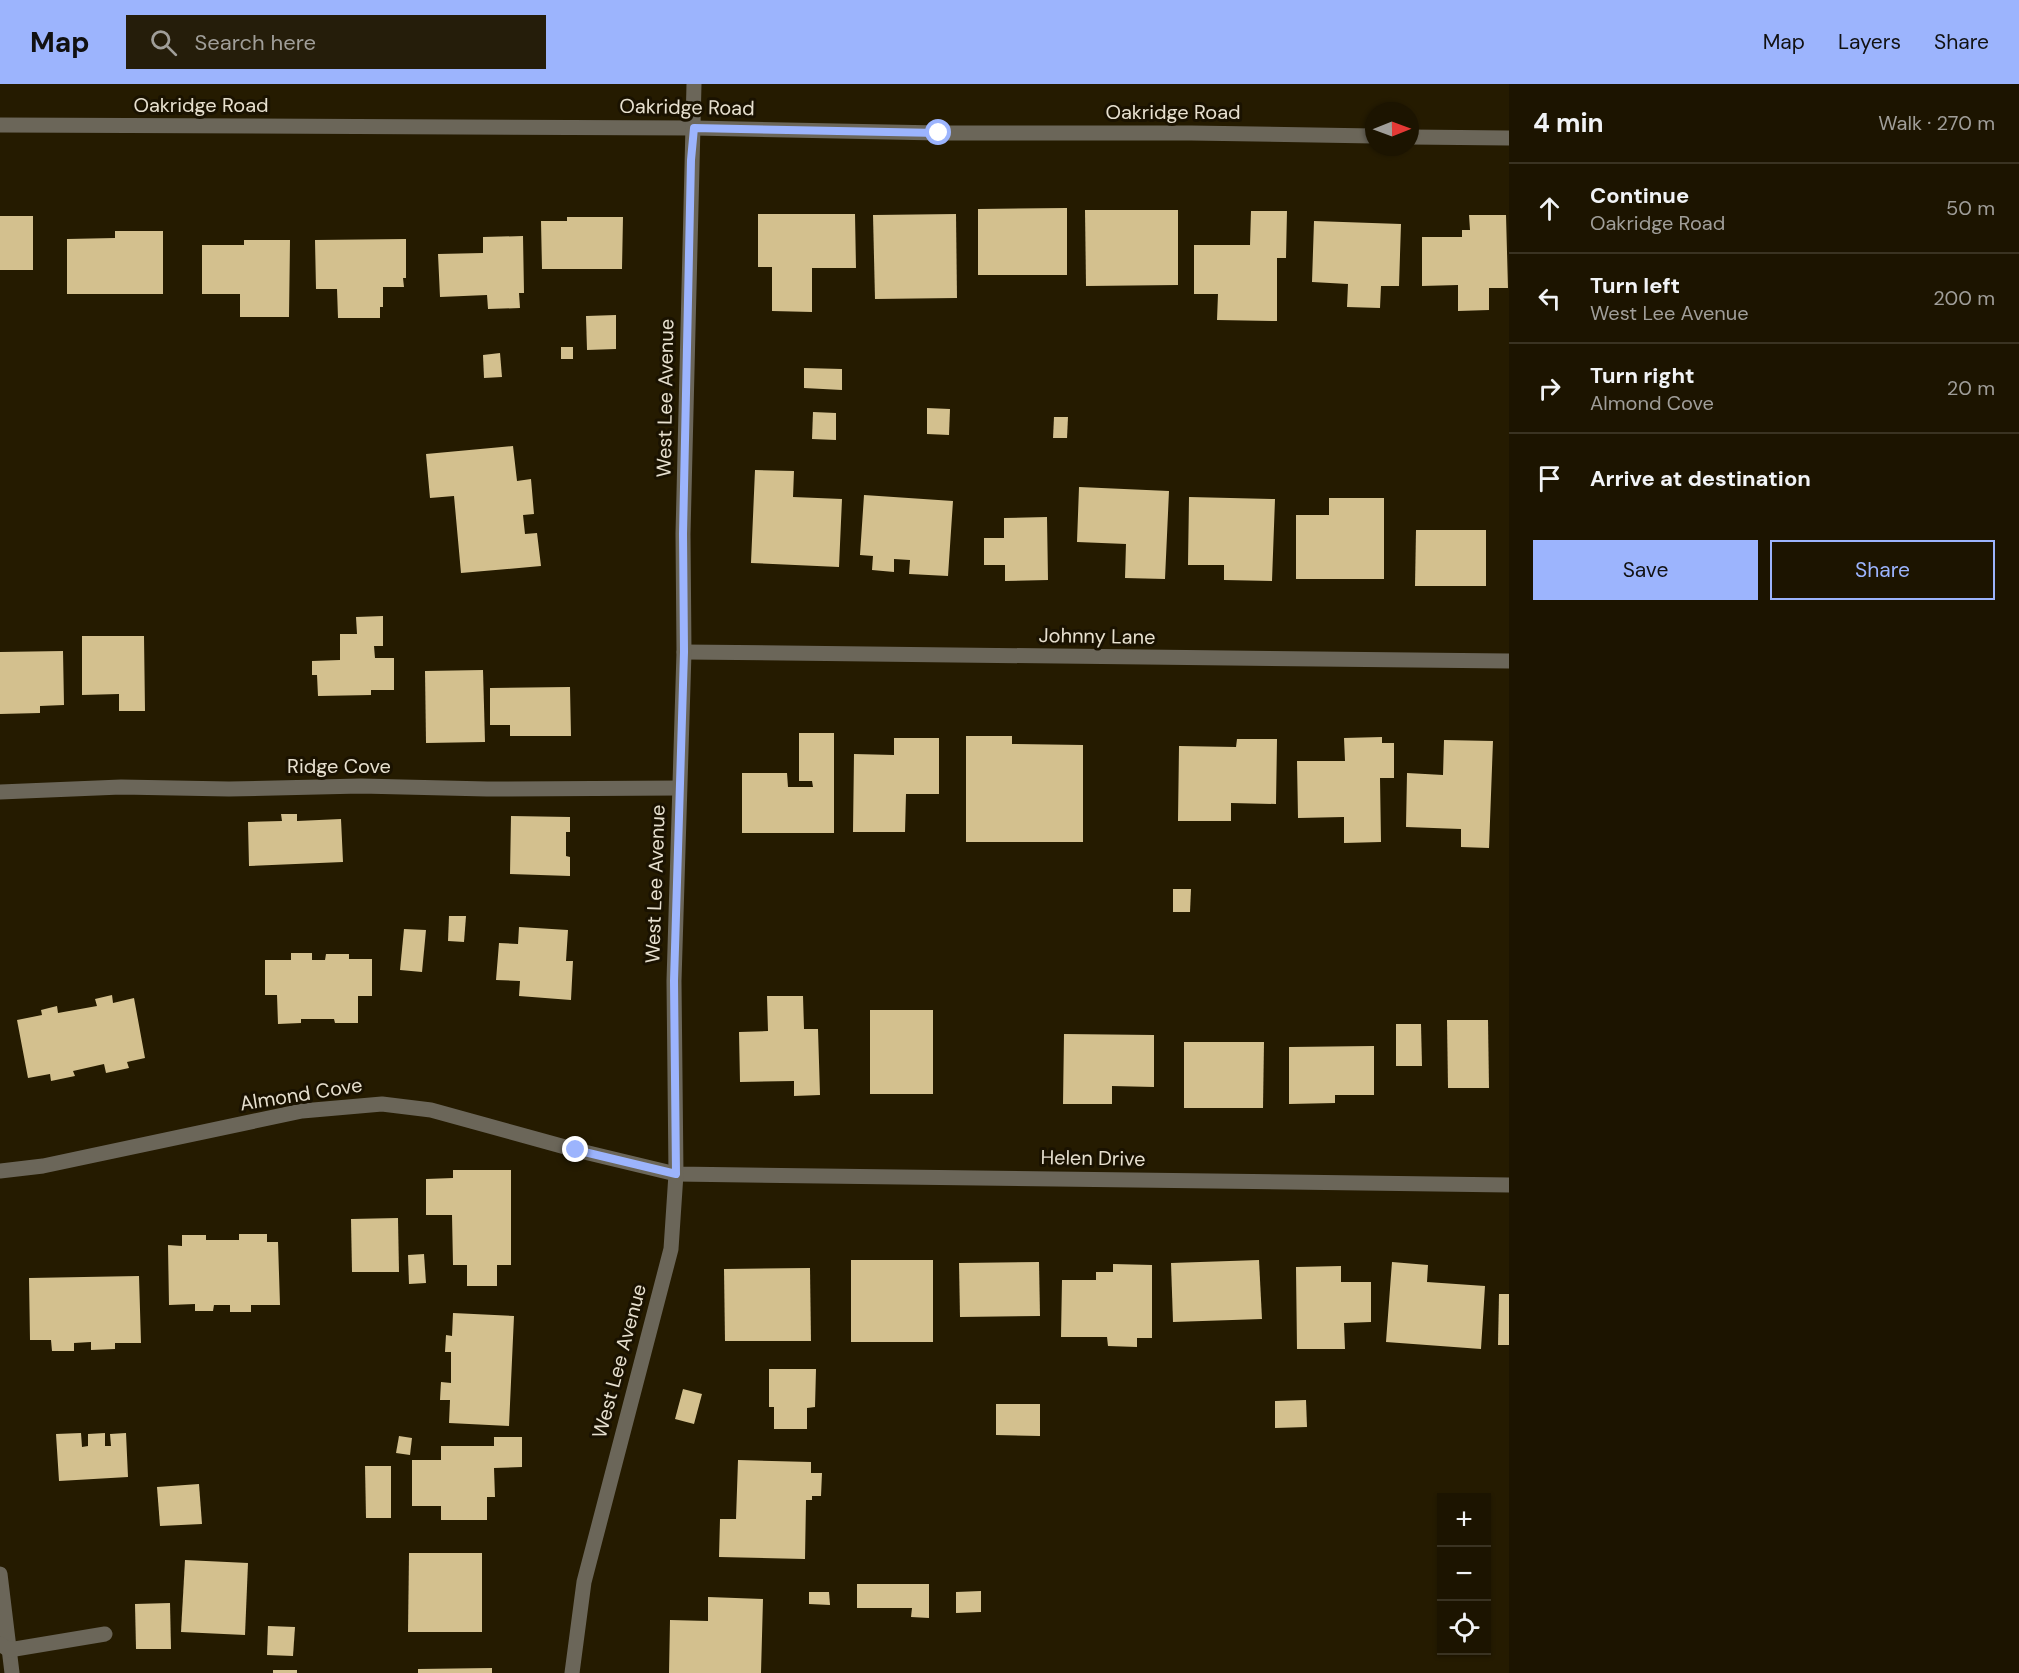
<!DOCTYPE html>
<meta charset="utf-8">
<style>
:root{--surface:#1c1400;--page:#251d0a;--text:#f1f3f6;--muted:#a09e99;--line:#3a3322;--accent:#9cb4fd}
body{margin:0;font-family:"DM Sans",sans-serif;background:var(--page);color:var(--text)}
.controls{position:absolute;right:18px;bottom:18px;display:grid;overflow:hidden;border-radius:0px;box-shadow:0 2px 4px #0004}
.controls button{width:54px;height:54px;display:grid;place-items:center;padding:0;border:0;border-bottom:2px solid var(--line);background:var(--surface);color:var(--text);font:30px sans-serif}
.compass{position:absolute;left:1365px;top:18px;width:54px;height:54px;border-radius:50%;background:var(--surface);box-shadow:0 2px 4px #0004;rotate:89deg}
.stop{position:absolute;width:18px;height:18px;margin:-14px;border:4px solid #9cb4fd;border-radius:50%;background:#fff}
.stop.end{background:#9cb4fd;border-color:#fff;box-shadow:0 2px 6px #0008}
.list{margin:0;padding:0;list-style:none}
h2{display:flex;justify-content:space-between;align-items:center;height:78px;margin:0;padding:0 24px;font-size:26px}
h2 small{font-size:20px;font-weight:400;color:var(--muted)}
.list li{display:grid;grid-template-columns:39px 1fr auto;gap:18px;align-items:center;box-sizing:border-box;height:90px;padding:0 24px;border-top:2px solid var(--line)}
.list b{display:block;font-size:22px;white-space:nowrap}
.list p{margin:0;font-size:20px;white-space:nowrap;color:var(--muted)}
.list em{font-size:20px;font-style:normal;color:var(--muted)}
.actions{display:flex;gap:12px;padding:18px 24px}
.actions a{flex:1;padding:14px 0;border:2px solid var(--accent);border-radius:0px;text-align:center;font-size:21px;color:var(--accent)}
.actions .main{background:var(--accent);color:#111}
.icon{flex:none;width:33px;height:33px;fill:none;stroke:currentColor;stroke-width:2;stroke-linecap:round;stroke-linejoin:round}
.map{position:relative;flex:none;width:1509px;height:1589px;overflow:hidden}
header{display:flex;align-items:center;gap:36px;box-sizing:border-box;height:84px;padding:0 30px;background:var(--accent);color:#111}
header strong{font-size:28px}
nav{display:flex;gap:33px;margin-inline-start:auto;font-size:21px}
.search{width:420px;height:54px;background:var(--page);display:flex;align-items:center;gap:15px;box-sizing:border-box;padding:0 21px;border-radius:0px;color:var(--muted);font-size:22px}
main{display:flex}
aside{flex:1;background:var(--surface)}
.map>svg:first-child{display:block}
.building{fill:#d3c08e}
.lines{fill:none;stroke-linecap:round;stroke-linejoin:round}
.minor{stroke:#6b6659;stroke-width:15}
.route{stroke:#9cb4fd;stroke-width:8}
.labels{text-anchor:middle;stroke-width:6;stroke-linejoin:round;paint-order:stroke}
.street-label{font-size:20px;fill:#e7e0cf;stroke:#1a1200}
</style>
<header>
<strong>Map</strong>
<div class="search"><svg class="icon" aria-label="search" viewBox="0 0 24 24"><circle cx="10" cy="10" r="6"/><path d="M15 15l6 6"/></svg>Search here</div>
<nav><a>Map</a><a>Layers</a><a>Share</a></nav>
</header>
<main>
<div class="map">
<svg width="1509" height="1589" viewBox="0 0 1509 1589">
<rect width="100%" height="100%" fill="#251b00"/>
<g class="building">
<polygon points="1067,124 1067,191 978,191 978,125"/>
<polygon points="1085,126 1178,126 1178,201 1086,202"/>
<polygon points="1251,127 1287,127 1286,174 1277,174 1277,237 1217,236 1218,210 1194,210 1194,161 1250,161"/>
<polygon points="758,130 855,130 856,184 812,184 812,228 772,227 772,183 758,183"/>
<polygon points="956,130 957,214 875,215 873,131"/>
<polygon points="1469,131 1506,131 1508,204 1489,204 1489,226 1458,227 1458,201 1422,202 1422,153 1462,153 1462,146 1470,146"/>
<rect x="0" y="132" width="33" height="54"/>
<polygon points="567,133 623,133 622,185 542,185 541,137 567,137"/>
<polygon points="1314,137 1401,140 1399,202 1381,202 1380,224 1347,223 1348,200 1312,198"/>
<polygon points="115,147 163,147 163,210 67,210 67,155 115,154"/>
<polygon points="523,152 524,209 519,209 520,224 488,225 487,211 440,213 438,170 483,169 483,153"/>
<polygon points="406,155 406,194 403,194 404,203 383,203 383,223 380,223 380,234 338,234 337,205 316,205 315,156"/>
<polygon points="244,156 290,156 289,233 240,233 240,210 202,210 202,161 244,161"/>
<polygon points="616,231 616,265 587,266 586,232"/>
<rect x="561" y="263" width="12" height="12"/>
<polygon points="500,269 502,293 484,294 483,271"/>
<polygon points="804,284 842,285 842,306 804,304"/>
<polygon points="927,324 950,325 949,351 927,350"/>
<polygon points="813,328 836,329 836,356 812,355"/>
<polygon points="1054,333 1068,333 1067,354 1053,354"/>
<polygon points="513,362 517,397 531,395 534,430 523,431 525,450 537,449 541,482 461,489 454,412 430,414 426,370"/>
<polygon points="755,386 794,387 793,413 842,415 839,483 751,479"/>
<polygon points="1079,403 1169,407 1165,495 1125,494 1126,460 1077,458"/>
<polygon points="864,411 953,417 948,492 909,490 910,476 894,475 894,488 872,486 873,472 860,471"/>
<polygon points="1189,413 1275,415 1272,497 1224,496 1224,481 1188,481"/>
<polygon points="1329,414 1384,414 1384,495 1296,495 1296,431 1329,431"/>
<polygon points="1047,433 1048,496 1005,497 1005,481 984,481 984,454 1004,454 1004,434"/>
<polygon points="1416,446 1486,446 1486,502 1415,502"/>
<polygon points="383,532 383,562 374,562 375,574 394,574 394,606 371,606 371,611 318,612 317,591 312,591 312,577 340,576 340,550 357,550 356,533"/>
<polygon points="82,552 144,552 145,627 119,627 119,610 82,611"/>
<polygon points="63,567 64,621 40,622 40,629 0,630 0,568"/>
<polygon points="483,586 485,658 426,659 425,587"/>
<polygon points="570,603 571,652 510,652 510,641 490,641 490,604"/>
<polygon points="799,649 834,649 834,749 742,749 742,689 787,689 788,703 813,703 812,697 799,697"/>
<polygon points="966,652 1012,652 1012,660 1083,661 1083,758 966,758"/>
<polygon points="1382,653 1382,659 1394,659 1394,694 1380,694 1381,758 1344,759 1344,733 1298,734 1297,677 1345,677 1344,654"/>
<polygon points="894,654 939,654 939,710 906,710 905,748 853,748 854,670 894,671"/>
<polygon points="1237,655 1277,655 1276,720 1231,719 1231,737 1178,737 1179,662 1236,663"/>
<polygon points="1444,656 1493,657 1489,764 1461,763 1461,745 1406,743 1407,689 1443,691"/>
<polygon points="281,730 297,730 297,737 341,735 343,778 249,782 248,738 282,737"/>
<polygon points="511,732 570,733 570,748 566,748 566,772 570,773 570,792 510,790"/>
<polygon points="1173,805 1191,805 1190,828 1173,828"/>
<polygon points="449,832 466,832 464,858 448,857"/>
<polygon points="519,843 568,846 566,877 573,877 571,916 519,912 520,897 496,896 499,859 518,860"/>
<polygon points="404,845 426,846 422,888 400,886"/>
<polygon points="291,869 312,869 312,876 325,876 326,870 349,870 349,875 372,875 372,912 358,912 358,939 335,939 334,935 301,935 301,939 278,940 277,911 265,911 265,876 291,876"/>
<polygon points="112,911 113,919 134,914 145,974 127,978 129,984 106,989 104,980 73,987 75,992 51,997 50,990 28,994 17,936 42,931 41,926 57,922 58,929 97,922 95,915"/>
<polygon points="767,912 803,912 804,945 818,945 820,1011 794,1012 794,997 740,998 739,948 768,947"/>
<rect x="870" y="926" width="63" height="84"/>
<polygon points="1447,936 1488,936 1489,1004 1448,1004"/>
<polygon points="1396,940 1421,940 1422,982 1396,982"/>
<polygon points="1064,950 1154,951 1154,1003 1112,1002 1112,1020 1063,1020"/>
<polygon points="1184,958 1264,958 1263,1024 1184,1024"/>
<polygon points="1374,962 1374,1011 1335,1011 1335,1019 1289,1020 1289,963"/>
<polygon points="453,1086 511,1086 511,1181 497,1181 497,1202 467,1202 467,1181 453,1181 452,1131 426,1131 426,1095 453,1094"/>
<polygon points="398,1134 399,1188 352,1188 351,1135"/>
<polygon points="239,1150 267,1150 267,1158 278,1158 280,1221 251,1221 251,1228 230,1228 230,1221 214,1221 213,1227 195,1227 195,1220 169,1221 168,1161 182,1162 182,1151 206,1151 206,1156 239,1156"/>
<polygon points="424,1170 426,1199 409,1200 408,1171"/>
<rect x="851" y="1176" width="82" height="82"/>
<polygon points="1259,1176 1262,1235 1173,1238 1171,1179"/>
<polygon points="1039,1178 1040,1232 960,1233 959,1179"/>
<polygon points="1392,1178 1428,1181 1427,1198 1485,1202 1481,1265 1386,1258"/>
<polygon points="1113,1180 1152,1181 1152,1254 1137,1254 1137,1263 1108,1262 1107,1253 1061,1253 1062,1196 1096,1196 1096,1188 1113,1188"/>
<polygon points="1341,1182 1341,1198 1371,1198 1371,1238 1344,1239 1345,1265 1297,1265 1296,1183"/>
<polygon points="810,1184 811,1257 725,1257 724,1185"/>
<polygon points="139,1192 141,1259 115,1259 115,1265 91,1266 91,1258 74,1259 74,1267 52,1267 51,1256 30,1256 29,1194"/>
<polygon points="1499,1210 1509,1210 1509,1261 1498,1261"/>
<polygon points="453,1229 514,1232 509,1342 449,1339 450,1316 440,1316 441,1298 451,1299 451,1268 445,1268 446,1251 452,1252"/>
<polygon points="769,1285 816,1285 815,1323 807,1324 807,1345 774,1345 774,1323 769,1323"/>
<polygon points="683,1305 702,1310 694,1340 675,1335"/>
<polygon points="1306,1316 1307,1343 1275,1344 1275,1317"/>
<polygon points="996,1320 1040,1320 1040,1352 996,1351"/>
<polygon points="81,1349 82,1363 88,1362 88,1350 105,1349 105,1362 111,1362 110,1350 126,1349 128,1393 59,1397 56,1350"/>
<polygon points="399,1352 412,1354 410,1371 396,1369"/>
<polygon points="494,1353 522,1353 522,1383 494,1384 495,1413 487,1413 487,1436 441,1436 441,1422 412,1422 412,1376 441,1376 441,1362 494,1362"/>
<polygon points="738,1376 811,1378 811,1389 822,1389 821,1412 812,1412 812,1416 806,1416 805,1475 719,1473 720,1435 736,1435"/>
<polygon points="365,1382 391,1382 391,1434 366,1434"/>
<polygon points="199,1400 202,1440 160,1442 157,1403"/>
<polygon points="409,1469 482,1469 482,1548 408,1548"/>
<polygon points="185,1476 248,1479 245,1551 181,1548"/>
<polygon points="857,1500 929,1500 929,1534 911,1533 912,1524 857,1524"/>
<polygon points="981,1507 981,1528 956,1529 956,1508"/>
<polygon points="809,1508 829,1508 830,1521 809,1520"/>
<polygon points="708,1513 763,1515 761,1589 669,1589 670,1536 708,1537"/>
<polygon points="170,1519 171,1565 136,1565 135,1520"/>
<polygon points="268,1542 295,1543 293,1572 267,1571"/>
<polygon points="492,1584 492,1589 418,1589 418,1585"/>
<rect x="273" y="1586" width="24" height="3"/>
</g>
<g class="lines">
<g class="minor">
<polyline points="0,41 694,44 939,49 1191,49 1374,52"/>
<polyline points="1410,53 1509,54"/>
<polyline points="684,568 1509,577"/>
<polyline points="0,708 121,703 229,705 361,702 487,705 679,704"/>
<polyline points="0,1087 43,1082 302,1027 382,1020 431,1026 576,1066 676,1090 1509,1101"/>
<polyline points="0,1490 12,1589"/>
<polyline points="0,1560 9,1566 105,1550"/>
<polyline points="572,1589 584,1498 671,1165 676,1090 674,897 684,568 683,450 694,0"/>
</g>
</g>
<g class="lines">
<polyline class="route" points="576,1066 676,1090 674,897 684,568 683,450 691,76 694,44 939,49"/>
</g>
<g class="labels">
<g class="street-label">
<text x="201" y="28">Oakridge Road</text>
<text transform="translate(687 23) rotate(1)" y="7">Oakridge Road</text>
<text x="1173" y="35">Oakridge Road</text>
<text transform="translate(665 314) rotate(-89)" y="7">West Lee Avenue</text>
<text transform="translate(1097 552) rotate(1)" y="7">Johnny Lane</text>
<text x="339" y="689">Ridge Cove</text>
<text transform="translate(655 800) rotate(-88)" y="7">West Lee Avenue</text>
<text transform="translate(301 1010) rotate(-9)" y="7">Almond Cove</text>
<text transform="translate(1093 1074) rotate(1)" y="7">Helen Drive</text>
<text transform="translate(619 1277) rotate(-75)" y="7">West Lee Avenue</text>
</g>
</g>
</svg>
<div class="controls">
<button>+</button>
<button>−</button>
<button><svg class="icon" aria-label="locate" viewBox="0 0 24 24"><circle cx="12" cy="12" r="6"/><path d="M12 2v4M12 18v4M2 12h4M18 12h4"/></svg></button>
</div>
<svg class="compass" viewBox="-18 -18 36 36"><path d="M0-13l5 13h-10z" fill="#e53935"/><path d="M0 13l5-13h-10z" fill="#a09e99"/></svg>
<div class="stop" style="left:939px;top:49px"></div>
<div class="stop end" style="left:576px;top:1066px"></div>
</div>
<aside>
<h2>4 min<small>Walk · 270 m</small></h2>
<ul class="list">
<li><svg class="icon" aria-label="ahead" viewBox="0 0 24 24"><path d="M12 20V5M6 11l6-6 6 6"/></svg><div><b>Continue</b><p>Oakridge Road</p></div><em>50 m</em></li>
<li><svg class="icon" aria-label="left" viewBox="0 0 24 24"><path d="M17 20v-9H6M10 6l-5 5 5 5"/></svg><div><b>Turn left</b><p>West Lee Avenue</p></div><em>200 m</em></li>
<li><svg class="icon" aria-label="right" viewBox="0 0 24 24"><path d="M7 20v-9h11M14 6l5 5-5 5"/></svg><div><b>Turn right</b><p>Almond Cove</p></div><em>20 m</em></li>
<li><svg class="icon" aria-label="arrive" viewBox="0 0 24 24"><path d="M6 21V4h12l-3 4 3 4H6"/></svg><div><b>Arrive at destination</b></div></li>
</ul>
<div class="actions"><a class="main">Save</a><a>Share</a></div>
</aside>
</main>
